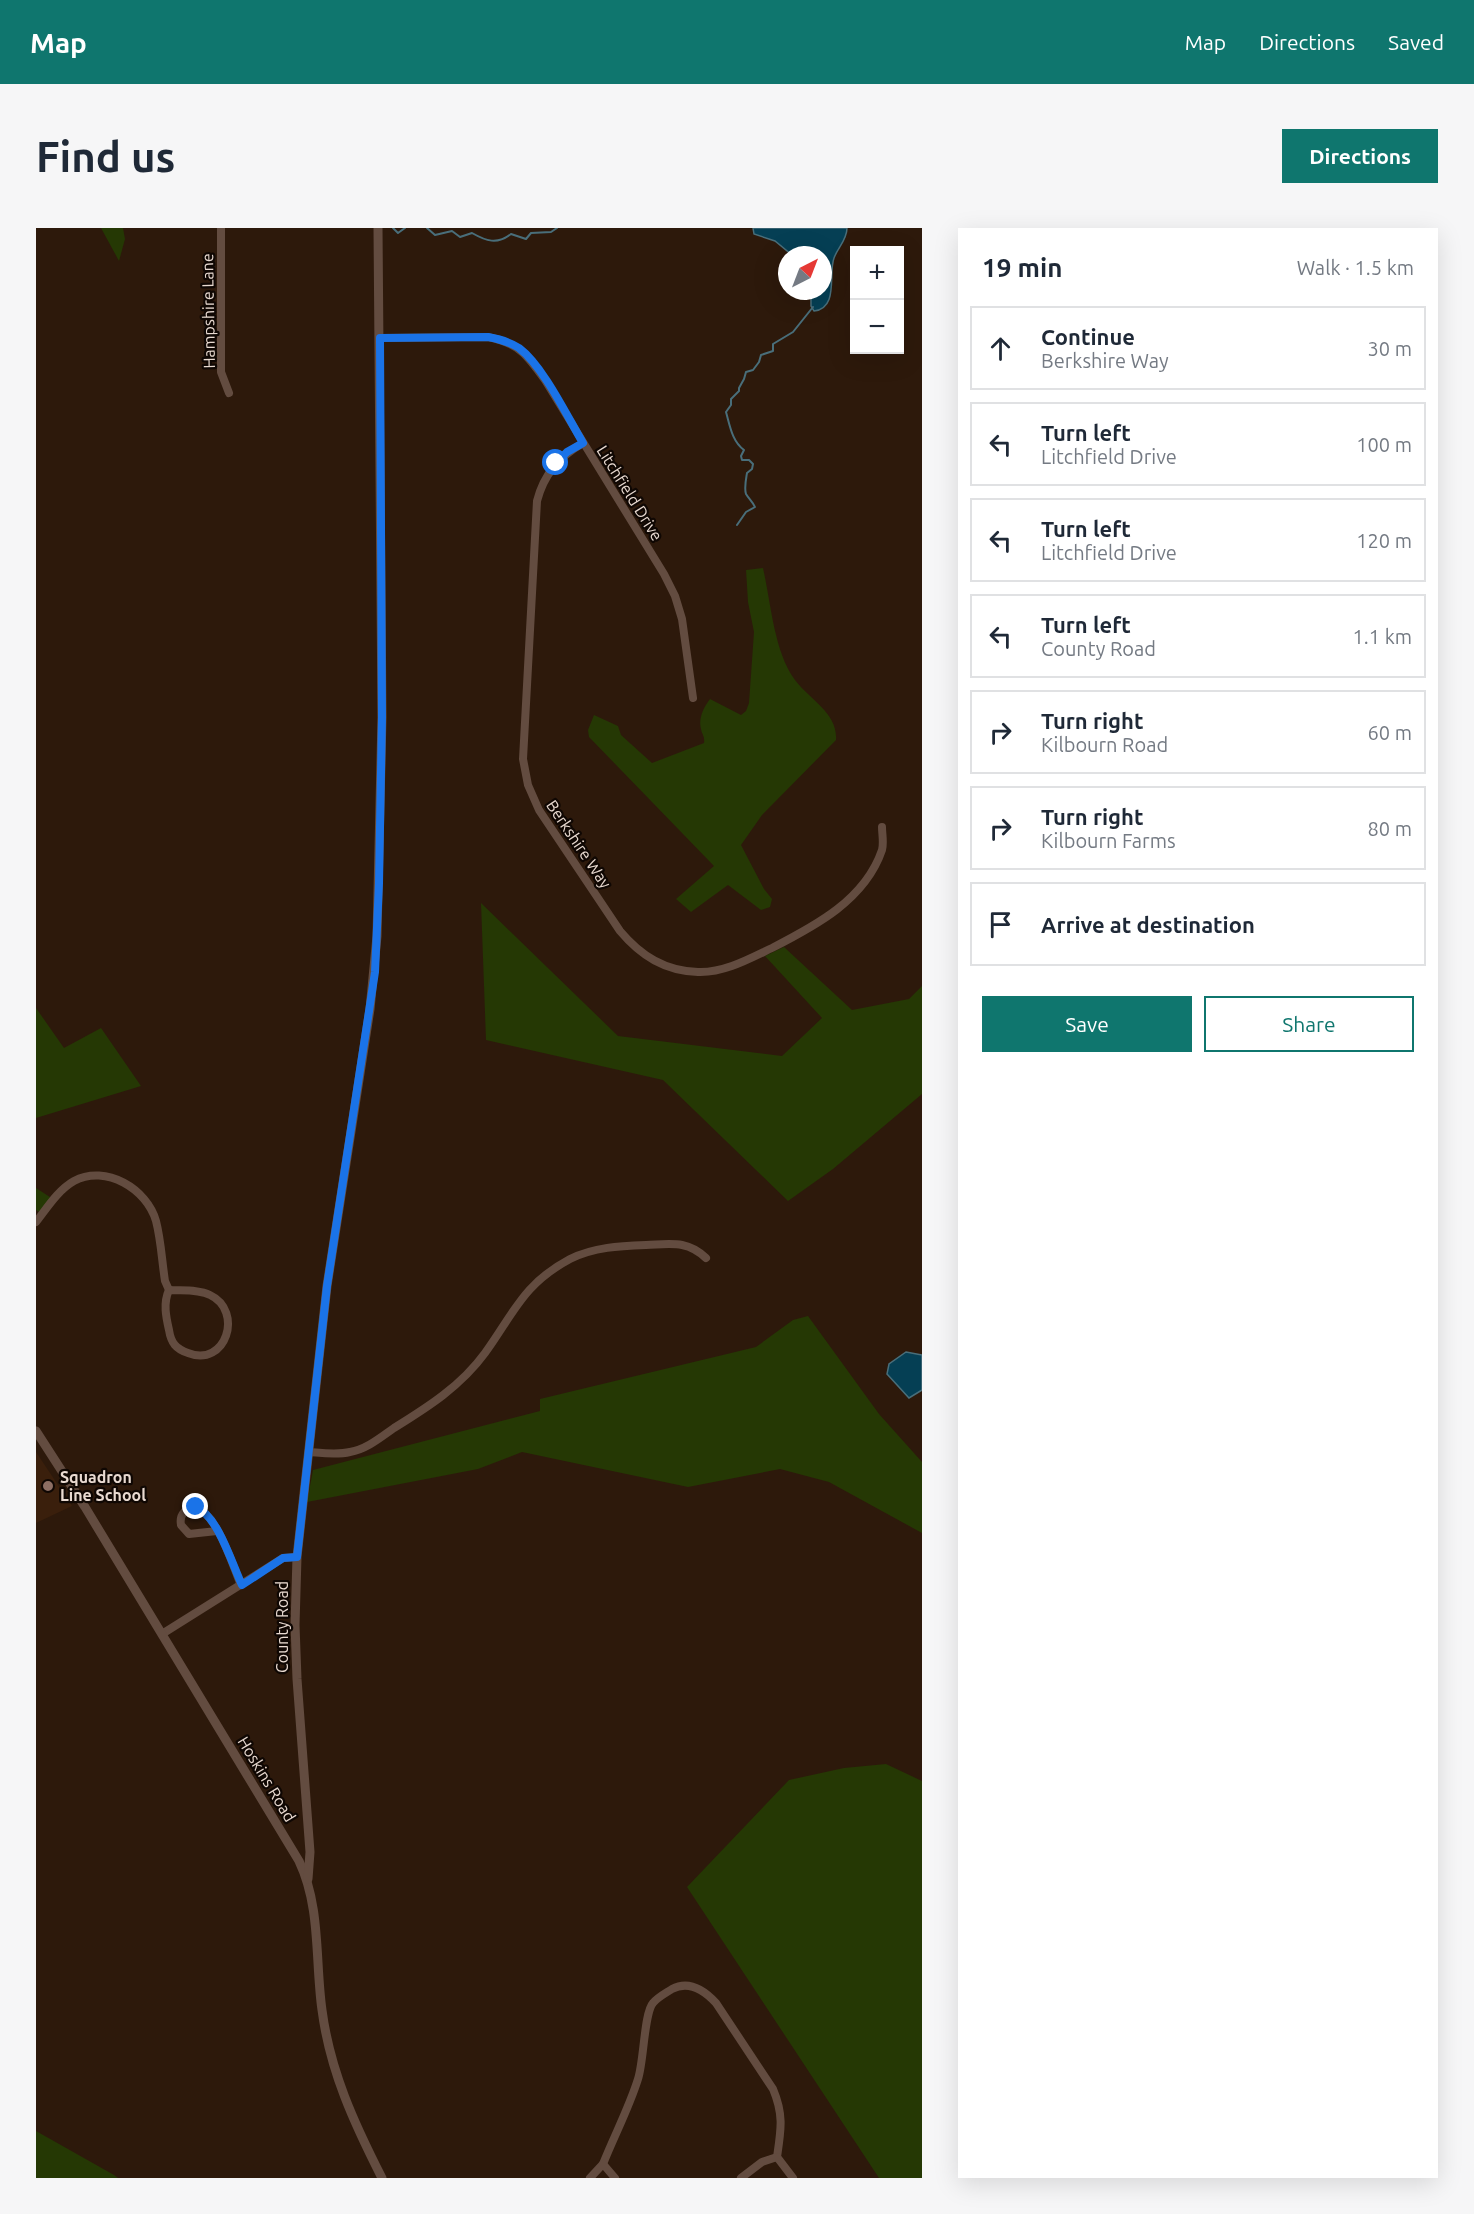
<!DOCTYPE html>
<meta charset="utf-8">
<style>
:root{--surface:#fff;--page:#f6f6f7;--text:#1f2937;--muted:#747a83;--line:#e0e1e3;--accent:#0f766e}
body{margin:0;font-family:Ubuntu,sans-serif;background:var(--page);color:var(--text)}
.controls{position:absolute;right:18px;top:18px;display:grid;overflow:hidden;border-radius:0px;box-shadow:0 6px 24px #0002}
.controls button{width:54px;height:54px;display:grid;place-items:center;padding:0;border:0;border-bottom:2px solid var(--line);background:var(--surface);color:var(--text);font:30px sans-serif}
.compass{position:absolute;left:742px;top:18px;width:54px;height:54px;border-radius:50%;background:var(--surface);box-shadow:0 6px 24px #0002;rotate:42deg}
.stop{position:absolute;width:18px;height:18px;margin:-14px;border:4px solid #1a73e8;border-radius:50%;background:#fff}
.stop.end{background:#1a73e8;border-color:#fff;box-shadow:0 2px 6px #0008}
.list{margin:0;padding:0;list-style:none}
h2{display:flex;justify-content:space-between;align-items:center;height:78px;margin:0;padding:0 24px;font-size:26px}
h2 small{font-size:20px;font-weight:400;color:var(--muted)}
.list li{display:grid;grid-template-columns:39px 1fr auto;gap:18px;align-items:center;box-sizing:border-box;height:84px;margin:0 12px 12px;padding:0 12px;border:2px solid var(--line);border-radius:0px}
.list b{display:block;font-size:22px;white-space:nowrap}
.list p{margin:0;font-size:20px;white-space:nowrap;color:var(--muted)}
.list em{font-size:20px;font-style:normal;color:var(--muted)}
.actions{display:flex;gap:12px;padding:18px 24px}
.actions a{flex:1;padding:14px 0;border:2px solid var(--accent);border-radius:0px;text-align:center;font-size:21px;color:var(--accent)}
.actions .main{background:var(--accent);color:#fff}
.icon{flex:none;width:33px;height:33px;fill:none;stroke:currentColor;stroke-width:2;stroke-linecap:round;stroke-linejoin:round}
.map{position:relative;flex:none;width:886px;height:1950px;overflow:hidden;border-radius:0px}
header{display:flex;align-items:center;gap:36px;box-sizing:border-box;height:84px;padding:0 30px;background:var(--accent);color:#fff}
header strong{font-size:28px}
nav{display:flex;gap:33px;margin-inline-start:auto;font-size:21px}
.intro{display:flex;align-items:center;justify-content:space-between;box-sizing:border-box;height:144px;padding:0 36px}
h1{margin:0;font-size:42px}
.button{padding:15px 27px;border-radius:0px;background:var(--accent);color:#fff;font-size:21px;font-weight:700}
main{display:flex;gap:36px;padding:0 36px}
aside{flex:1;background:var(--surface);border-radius:0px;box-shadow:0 6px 24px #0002}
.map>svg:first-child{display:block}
.built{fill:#3a1f0c}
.green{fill:#253804}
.water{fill:#053f54;stroke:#496e7a;stroke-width:1.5}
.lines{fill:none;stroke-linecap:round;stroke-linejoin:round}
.stream{stroke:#496e7a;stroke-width:2}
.minor{stroke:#634c40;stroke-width:8}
.tertiary{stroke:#634c40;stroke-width:9}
.route{stroke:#1a73e8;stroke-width:8}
.education-dot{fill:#8d6e63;stroke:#0f0703;stroke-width:2}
.labels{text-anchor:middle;stroke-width:4.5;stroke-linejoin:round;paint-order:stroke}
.street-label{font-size:16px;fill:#e9dad1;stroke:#0f0703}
.poi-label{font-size:16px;font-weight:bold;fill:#e9dad1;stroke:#0f0703;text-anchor:start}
</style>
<header>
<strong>Map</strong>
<nav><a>Map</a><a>Directions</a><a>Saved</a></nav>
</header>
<div class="intro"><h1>Find us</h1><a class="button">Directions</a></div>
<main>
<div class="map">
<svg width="886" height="1950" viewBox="0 0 886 1950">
<rect width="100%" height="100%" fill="#2d190b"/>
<polygon class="built" points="0,1224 36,1278 0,1295"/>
<g class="green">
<polygon points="65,0 87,0 89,11 83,33"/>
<path d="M727 340C735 375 738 424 759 452 774 472 802 485 800 512L726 587 705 617 728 661 736 671 734 679 725 682 692 657 655 684 640 671 678 638 553 509 552 502 558 487 582 498 585 507 616 535 668 515C669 508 666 507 665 501 662 490 668 479 674 471L705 487 710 483 713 475 718 404 712 374 710 342Z"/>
<polygon points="445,675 582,808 746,828 786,790 729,728 748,719 816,782 873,771 886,758 886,866 797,941 752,973 627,852 450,812"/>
<polygon points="0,780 28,820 65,800 105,858 0,890"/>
<polygon points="0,960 17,971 5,985 0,982"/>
<polygon points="772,1088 843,1186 886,1234 886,1305 793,1254 744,1241 652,1259 486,1224 442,1241 271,1274 277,1242 504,1183 504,1171 720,1119 757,1092"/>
<polygon points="850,1536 886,1553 886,1950 843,1950 651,1659 753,1552 808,1540"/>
<polygon points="0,1903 78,1947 82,1950 0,1950"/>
</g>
<g class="water">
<path d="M717 0H811C811 12 802 19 798 30 792 46 803 80 778 83L775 78V63H787V27H756L739 13 718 6Z"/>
<polygon points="870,1124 886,1127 886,1162 873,1170 851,1146 853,1136"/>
</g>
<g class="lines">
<g class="stream">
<polyline points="357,0 362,5 369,0"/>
<path d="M391 0 399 7 416 3 424 9 436 5C450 13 461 17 475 6L490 11 495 5 515 4 521 0"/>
<path d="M701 297 710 284 719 279C717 274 713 271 710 266 708 260 710 251 711 245L716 241 717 236 713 232H706L705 228 708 222C696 213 694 198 690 184L695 177V171L703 163V160L708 151 710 144 717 142 723 134 725 127 737 123V116L757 104 777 79"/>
</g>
<g class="minor">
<polyline points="185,0 185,144 193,165"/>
<path d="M344 110 452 109C483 115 492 128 509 152L628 346 639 368 646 391 657 470"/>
<path d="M547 215C523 229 508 246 501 273L487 531 492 557 503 582 584 703C605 728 629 743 662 744 688 745 713 731 736 720 779 698 829 672 846 622 848 615 846 606 846 599"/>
<path d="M0 994C11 980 22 962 38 953 70 936 111 961 120 993 125 1012 126 1034 129 1053L133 1062"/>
<path d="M133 1062C146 1063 162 1061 174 1067 208 1083 190 1140 152 1125 140 1121 135 1115 133 1102 130 1089 127 1075 133 1062Z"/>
<path d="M273 1224C287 1225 301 1227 314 1224 331 1221 345 1209 358 1200 392 1179 425 1158 449 1125 478 1085 487 1056 534 1031 558 1019 584 1018 610 1017 635 1016 651 1012 670 1030"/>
<path d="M181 1303 153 1306 145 1297C143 1286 150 1280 160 1279 182 1288 196 1336 205 1357"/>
<polyline points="126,1406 247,1330 261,1329"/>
<path d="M567 1936C578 1908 593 1880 602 1851 608 1833 608 1785 617 1775 622 1769 630 1765 636 1761 653 1752 668 1762 680 1775L737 1861C748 1887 745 1902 741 1929L757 1950"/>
<polyline points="554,1950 567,1936 579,1950"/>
<polyline points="705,1950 726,1934 741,1929"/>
</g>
<g class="tertiary">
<path d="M0 1203 49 1279 263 1633C285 1679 279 1732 286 1782 294 1843 318 1895 346 1950"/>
<polyline points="272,1651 274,1624 261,1451 259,1397 261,1329 291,1058 334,781 341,708 346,489 342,0"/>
</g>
</g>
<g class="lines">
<path class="route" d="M160 1279C182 1288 196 1336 206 1357L247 1330 261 1329 291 1058 339 744 343 655 346 489 344 110 452 109C463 111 474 114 483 120 507 138 531 188 547 215L531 224 520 235"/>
</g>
<circle class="education-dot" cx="12" cy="1258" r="6"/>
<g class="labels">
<g class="street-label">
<text transform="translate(172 83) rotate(-91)" y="6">Hampshire Lane</text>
<text transform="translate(594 265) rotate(58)" y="6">Litchfield Drive</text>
<text transform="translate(543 616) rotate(56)" y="6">Berkshire Way</text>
<text transform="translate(246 1399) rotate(-90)" y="6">County Road</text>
<text transform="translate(231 1551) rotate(59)" y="6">Hoskins Road</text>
</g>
<g class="poi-label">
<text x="24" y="1255">Squadron<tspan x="24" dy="18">Line School</tspan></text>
</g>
</g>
</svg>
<div class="controls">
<button>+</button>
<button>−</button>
</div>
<svg class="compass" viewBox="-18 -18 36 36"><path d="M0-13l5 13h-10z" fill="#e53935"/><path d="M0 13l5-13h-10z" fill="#747a83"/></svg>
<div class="stop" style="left:520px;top:235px"></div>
<div class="stop end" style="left:160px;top:1279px"></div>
</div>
<aside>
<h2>19 min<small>Walk · 1.5 km</small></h2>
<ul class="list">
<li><svg class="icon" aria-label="ahead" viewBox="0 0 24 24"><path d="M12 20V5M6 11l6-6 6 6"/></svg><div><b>Continue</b><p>Berkshire Way</p></div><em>30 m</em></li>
<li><svg class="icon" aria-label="left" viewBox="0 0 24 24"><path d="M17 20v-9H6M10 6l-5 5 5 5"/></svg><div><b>Turn left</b><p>Litchfield Drive</p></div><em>100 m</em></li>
<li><svg class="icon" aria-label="left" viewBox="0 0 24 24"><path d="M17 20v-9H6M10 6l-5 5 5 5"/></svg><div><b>Turn left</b><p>Litchfield Drive</p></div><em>120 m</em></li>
<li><svg class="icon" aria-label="left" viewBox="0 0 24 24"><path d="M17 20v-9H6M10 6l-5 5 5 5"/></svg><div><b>Turn left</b><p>County Road</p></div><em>1.1 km</em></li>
<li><svg class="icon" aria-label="right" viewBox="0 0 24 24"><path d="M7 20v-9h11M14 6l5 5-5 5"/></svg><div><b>Turn right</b><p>Kilbourn Road</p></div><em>60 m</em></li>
<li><svg class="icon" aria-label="right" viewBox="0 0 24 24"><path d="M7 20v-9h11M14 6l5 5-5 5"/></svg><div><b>Turn right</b><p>Kilbourn Farms</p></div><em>80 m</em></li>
<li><svg class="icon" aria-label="arrive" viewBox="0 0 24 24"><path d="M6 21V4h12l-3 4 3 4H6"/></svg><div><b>Arrive at destination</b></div></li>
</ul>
<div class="actions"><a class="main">Save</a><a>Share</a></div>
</aside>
</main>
